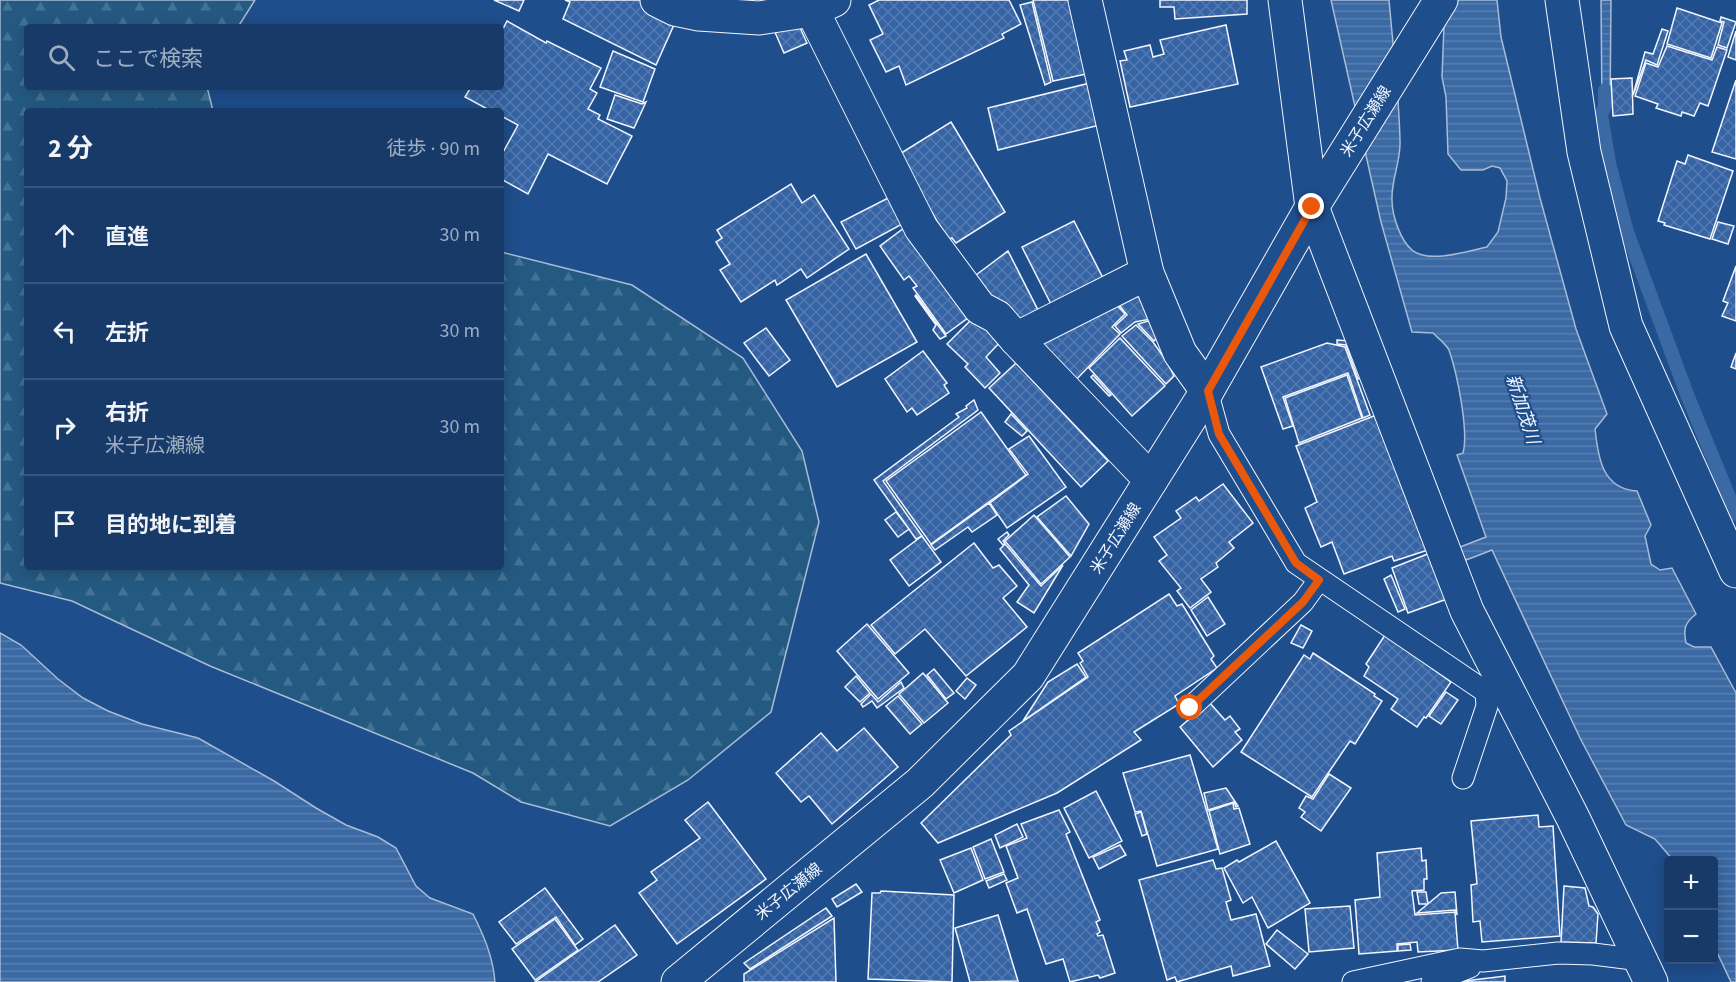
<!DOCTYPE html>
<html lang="ja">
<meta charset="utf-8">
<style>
:root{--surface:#173a69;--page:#244571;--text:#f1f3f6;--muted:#9eadc0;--line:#36547d}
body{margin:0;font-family:"Source Sans 3","Noto Sans JP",sans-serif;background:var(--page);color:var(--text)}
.controls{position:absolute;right:18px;bottom:18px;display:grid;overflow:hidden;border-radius:6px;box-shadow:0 3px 15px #0003}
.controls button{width:54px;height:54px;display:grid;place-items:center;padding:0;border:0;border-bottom:2px solid var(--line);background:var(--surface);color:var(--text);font:30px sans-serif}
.stop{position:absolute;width:18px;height:18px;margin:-14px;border:4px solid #ea580c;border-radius:50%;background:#fff}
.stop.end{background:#ea580c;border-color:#fff;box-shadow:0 2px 6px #0008}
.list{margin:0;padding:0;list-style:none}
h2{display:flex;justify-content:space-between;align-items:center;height:78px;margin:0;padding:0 24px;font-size:26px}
h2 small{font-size:20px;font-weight:400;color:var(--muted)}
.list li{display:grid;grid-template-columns:39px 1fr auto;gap:18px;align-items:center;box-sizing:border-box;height:96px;padding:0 24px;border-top:2px solid var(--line)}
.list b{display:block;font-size:22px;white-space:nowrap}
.list p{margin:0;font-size:20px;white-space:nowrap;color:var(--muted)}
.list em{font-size:20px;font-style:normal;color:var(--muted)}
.icon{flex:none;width:33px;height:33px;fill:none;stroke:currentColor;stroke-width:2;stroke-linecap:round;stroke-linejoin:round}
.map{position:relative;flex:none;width:1736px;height:982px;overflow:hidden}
.search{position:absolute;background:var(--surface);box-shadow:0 3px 15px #0003;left:24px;top:24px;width:480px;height:66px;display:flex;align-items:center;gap:15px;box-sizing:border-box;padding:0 21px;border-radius:6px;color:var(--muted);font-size:22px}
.panel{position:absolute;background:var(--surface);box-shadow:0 3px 15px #0003;left:24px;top:108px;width:480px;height:462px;border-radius:6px}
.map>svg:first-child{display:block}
.forest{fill:url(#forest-firs);stroke:#a8bbd7;stroke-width:1.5}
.water{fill:url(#water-rules);stroke:#a8bbd7;stroke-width:1.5}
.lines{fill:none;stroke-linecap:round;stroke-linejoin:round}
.stream{stroke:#3b69a3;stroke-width:14}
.building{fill:url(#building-cross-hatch);stroke:#f2f6ff;stroke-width:1.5}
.lane-casing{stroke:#f2f6ff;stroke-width:23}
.street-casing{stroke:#f2f6ff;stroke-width:35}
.secondary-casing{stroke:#f2f6ff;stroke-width:35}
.lane{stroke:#1f4e8c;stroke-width:21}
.street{stroke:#1f4e8c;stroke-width:33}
.secondary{stroke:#1f4e8c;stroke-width:33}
.route{stroke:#ea580c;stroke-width:8}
.labels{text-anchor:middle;stroke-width:4.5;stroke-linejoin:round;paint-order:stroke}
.street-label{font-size:16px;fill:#f2f6ff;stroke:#1f4e8c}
.water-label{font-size:18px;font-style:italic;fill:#f2f6ff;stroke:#1f4e8c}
</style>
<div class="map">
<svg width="1736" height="982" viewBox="0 0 1736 982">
<defs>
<pattern id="forest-firs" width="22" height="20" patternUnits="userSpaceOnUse" patternTransform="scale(1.5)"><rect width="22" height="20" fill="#245a82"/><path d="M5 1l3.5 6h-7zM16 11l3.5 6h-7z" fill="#447295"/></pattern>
<pattern id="water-rules" width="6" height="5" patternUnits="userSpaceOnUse" patternTransform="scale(1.5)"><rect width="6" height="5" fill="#3b69a3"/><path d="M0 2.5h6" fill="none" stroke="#587fb1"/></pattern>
<pattern id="building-cross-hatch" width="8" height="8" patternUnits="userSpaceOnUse" patternTransform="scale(1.5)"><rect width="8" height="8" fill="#3563a3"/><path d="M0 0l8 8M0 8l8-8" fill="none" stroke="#537ab1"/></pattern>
</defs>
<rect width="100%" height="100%" fill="#1f4e8c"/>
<polygon class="forest" points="0,0 255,0 238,27 27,27 27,87 207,87 213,111 27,111 27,567 501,567 501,252 632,285 743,358 802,451 819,522 771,712 688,780 610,826 521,802 473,773 210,666 72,601 0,583"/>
<g class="water">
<path d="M1331 0H1389C1393 47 1399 94 1400 141 1401 161 1391 180 1392 200 1392 215 1400 240 1412 250 1428 264 1469 251 1487 247L1498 232 1506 198 1507 181 1500 168 1492 166 1483 170H1461L1448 154 1446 97 1442 77 1445 0H1497L1501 37 1540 198 1576 329 1607 414 1595 429C1598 457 1602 489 1637 491L1651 525 1645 536 1651 564 1660 570 1672 568 1696 614C1685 623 1683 628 1686 643L1694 647H1711L1736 693V982H1731L1714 946V860H1673L1655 839 1626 825 1580 738 1492 550 1461 562 1455 549 1486 537 1457 455 1463 453C1469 431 1457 373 1449 350 1446 344 1438 338 1433 333L1412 332 1381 222Z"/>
<polygon points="1601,0 1611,0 1610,109 1602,108"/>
<path d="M0 633 21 645 58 679 83 698 108 711 142 724 198 738 274 781 316 808 346 825 378 837 396 848 416 886 430 898 473 914C484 936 493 957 495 982H0Z"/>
</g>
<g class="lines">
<polyline class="stream" points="1605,90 1605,106 1601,115 1609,163 1627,232 1688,397 1736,514"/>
</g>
<g class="building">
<polygon points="494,0 524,0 519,11"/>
<polygon points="565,0 639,0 677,18 656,65 563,19 570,2"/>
<polygon points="879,0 1009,0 1021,24 1002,34 1004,38 906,85 899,66 886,72 870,40 883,34 869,5"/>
<polygon points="1033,0 1074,0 1091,73 1053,81"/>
<polygon points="1160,0 1247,0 1247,14 1175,19 1174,7 1160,7"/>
<polygon points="1032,2 1051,82 1045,85 1020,5"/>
<polygon points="1677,8 1722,23 1711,58 1667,44"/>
<polygon points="1721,17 1736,22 1727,48 1718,45 1724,22 1720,21"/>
<polygon points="507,21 546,43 547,41 601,68 590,89 597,93 588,109 600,115 598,119 632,136 607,184 548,154 528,194 501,179 501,156 518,125 501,116 501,111 491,111 465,97 471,87 501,87 501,33"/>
<polygon points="797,21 807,43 784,53 774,30"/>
<polygon points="1226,25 1238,84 1130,107 1120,61 1127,60 1124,51 1150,45 1153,57 1164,54 1160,40"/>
<polygon points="1662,29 1668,31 1657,65 1646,60 1633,95 1645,52 1653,54"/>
<polygon points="1736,31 1736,60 1728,57"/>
<polygon points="1667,46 1712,60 1717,47 1727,50 1708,106 1700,103 1694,116 1682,112 1681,116 1656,108 1658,104 1635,96 1646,63 1658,67"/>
<polygon points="613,51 655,69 643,102 600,87"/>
<polygon points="1632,78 1633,114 1613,116 1611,79"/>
<polygon points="1736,80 1736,159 1712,152"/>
<polygon points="1090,83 1100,125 998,150 988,108"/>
<polygon points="615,95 642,104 646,102 634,128 607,119"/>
<polygon points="951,122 1005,212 956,243 952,238 948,240 898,155"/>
<polygon points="1688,155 1733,171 1710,239 1664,225 1665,223 1658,221 1677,161 1685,164"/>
<polygon points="791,184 802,203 814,195 849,249 807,278 801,269 777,285 775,280 741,302 720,270 730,264 716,242 722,238 717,230"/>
<polygon points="892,196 906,222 856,249 841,222"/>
<polygon points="1074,221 1106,284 1054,310 1022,247"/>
<polygon points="1718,222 1734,226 1728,244 1712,239"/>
<polygon points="908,225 972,315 946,334 913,288 917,286 909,276 904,280 880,246"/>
<polygon points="1008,251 1041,316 1017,327 972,278"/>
<polygon points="866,254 917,342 837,387 786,300"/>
<polygon points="1736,266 1736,321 1722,316 1728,303 1723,301"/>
<polygon points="1139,288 1151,319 1135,322 1121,333 1115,326 1127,315 1115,300"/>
<polygon points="916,295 946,336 940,339 933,330 936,325 915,296"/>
<polygon points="1112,300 1125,314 1112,327 1120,334 1072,384 1038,347"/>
<polygon points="976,315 1002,340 986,357 1000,373 985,388 965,367 968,364 947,344"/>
<polygon points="1148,321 1155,327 1158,337 1154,341 1138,324"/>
<polygon points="1136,325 1153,342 1167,362 1174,376 1166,384 1122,336"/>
<polygon points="766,328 790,360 769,376 744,343"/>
<polygon points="1120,338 1165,386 1132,416 1089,368"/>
<polygon points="1337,340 1349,341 1363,378 1358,379 1346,345 1337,344"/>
<polygon points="1327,343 1345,347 1370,415 1363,418 1348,373 1283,397 1293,426 1283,429 1261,367"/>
<polygon points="923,351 947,383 944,385 949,393 917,415 912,408 907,412 885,379"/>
<polygon points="1736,353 1736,369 1731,367"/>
<polygon points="1016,363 1108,461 1081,487 989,388"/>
<polygon points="1093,375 1111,395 1109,396 1091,377"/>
<polygon points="1347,375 1362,418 1299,443 1285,398"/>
<polygon points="974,400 978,410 883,481 922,536 916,539 874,480 959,417 956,414 967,408 966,406"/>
<polygon points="981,412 1026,475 931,544 886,481"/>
<polygon points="1011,414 1027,431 1022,436 1005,422"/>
<polygon points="1379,414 1431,549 1394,561 1392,556 1344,574 1332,542 1321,547 1305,508 1317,502 1296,446"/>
<polygon points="1029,436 1066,487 1007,528 990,503 1028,474 1009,449"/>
<polygon points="1223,484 1253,523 1229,542 1234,548 1216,563 1218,567 1201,579 1211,592 1190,608 1177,591 1181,588 1159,561 1167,555 1154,537 1181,518 1176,511 1196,497 1199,501"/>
<polygon points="1066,496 1089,524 1071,556 1037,517"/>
<polygon points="989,503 997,515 972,532 968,527 935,550 931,545"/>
<polygon points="896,512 909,529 898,537 885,520"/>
<polygon points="1034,515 1070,557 1041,584 1005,541"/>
<polygon points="1007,532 1009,535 1003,541 1005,543 1003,545 998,539"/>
<polygon points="922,536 941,562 909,586 890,560"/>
<polygon points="974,543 993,568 999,565 1017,586 1003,598 1027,627 966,676 925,629 895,654 871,625"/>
<polygon points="1005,544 1041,586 1063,565 1034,613 1017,602 1029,585 1000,549"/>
<polygon points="1430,553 1447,599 1408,613 1392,568"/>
<polygon points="1391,575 1405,609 1398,612 1384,579"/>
<polygon points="1169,594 1177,606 1182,604 1214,656 1211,659 1217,668 1175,696 1179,704 1134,732 1141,740 1057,793 938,843 921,823 1011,735 1009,731 1088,677 1080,663 1083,661 1078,653"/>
<polygon points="1208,597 1225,624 1207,636 1191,610"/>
<polygon points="867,624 909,673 878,699 837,651"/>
<polygon points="1301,625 1312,631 1303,648 1291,643"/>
<polygon points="1385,635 1451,682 1426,718 1424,717 1417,727 1391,709 1398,699 1364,676 1369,667 1366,664"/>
<polygon points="1313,653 1375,694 1374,696 1382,701 1355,744 1350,741 1312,797 1241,752 1304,655 1310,659"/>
<polygon points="1077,664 1086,677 1023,721 1048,682"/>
<polygon points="934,669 954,693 946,699 927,675"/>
<polygon points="923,673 948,703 924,723 899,694"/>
<polygon points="856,676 870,693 860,702 845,687"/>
<polygon points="967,678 976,685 965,699 956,691"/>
<polygon points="901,682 904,688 877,708 872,701 863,707 861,704 871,694 878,702"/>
<polygon points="1446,692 1458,700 1441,724 1429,716"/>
<polygon points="898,696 922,724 910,734 886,706"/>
<polygon points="1209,702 1225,720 1230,716 1240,729 1235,732 1242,740 1213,767 1180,727"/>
<polygon points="864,728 898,767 832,824 809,796 801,802 776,773 821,733 837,751"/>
<polygon points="1190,755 1218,849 1157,866 1141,811 1135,812 1123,773"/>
<polygon points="1329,774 1351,788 1321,831 1301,817 1305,812 1299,808 1306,796 1313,799"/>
<polygon points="1226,788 1238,806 1236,807 1234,802 1208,810 1204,793"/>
<polygon points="1096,791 1122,841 1089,858 1064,808"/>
<polygon points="708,802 766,879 677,944 639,893 657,880 651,872 700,838 685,820"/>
<polygon points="1233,803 1234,809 1239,808 1250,844 1220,854 1209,811"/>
<polygon points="1059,810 1070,832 1066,834 1100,920 1096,922 1100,932 1097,934 1098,936 1103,935 1115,973 1100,978 1098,975 1070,982 1063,959 1046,964 1027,909 1017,913 1006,883 1018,878 1006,846 1027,838 1021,824"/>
<polygon points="1141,812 1147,834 1142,836 1135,814"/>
<polygon points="1538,815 1539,827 1553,826 1560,936 1482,942 1480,921 1473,922 1471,885 1477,884 1471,821"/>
<polygon points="1017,824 1023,837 1000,848 995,835"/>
<polygon points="991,839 1004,872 985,879 973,847"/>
<polygon points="1276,841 1310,903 1268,928 1252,897 1243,903 1224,868 1237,860 1239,862"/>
<polygon points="1120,845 1126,855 1099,869 1093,857"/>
<polygon points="971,848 983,880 954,893 940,860"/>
<polygon points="1421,848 1422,861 1426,860 1427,879 1424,879 1424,890 1412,891 1415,915 1455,912 1458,950 1418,952 1417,942 1397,944 1397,951 1359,954 1355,900 1380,897 1377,853"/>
<polygon points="1213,860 1216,869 1222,868 1231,900 1226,902 1231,920 1256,914 1270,966 1233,976 1231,966 1177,982 1175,977 1167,980 1139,880"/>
<polygon points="1004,874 1007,880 989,888 986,881"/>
<polygon points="856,884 862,892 837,907 832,899"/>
<polygon points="1564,886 1585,888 1589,906 1593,907 1598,914 1596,943 1561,942"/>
<polygon points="545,888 583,939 575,945 556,917 516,944 499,922"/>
<polygon points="881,891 954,895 952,982 868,979 872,893 880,893"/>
<polygon points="1417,892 1426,892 1428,904 1419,904"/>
<polygon points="1455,892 1457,915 1455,910 1417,913 1441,893"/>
<polygon points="1350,906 1354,948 1309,952 1305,909"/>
<polygon points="826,908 832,916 750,969 744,963"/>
<polygon points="998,915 1018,981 970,982 955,928"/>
<polygon points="834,918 836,982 744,982 744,974"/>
<polygon points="555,919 578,950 535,980 512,949"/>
<polygon points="615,925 637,955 598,982 535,982"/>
<polygon points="1277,930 1308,954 1295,969 1266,944"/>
<polygon points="1410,944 1411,950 1398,951 1398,945"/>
<polygon points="1505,976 1505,982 1456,982"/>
</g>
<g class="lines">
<defs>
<g id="lane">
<polyline points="1207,391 1219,434 1296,563 1486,692 1509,691"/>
<polyline points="1190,708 1303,602 1319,580"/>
<polyline points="1463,778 1487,706 1486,692"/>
<polyline points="1353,982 1460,959 1483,961 1558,953 1593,954 1641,960"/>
<polyline points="1432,982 1470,967"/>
</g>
<g id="street">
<polyline points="657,0 675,9 699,14 759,18 812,10 834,0"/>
<polyline points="1085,0 1147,273 1180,353 1207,391"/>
<polyline points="1285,0 1312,207 1467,611 1573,818 1651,982"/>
<polyline points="1562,0 1584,152 1626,326 1736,571"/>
<polyline points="812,10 921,228 980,308 997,317 1016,339"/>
<polyline points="1147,273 1016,339 1151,480"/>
</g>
<polyline id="secondary" points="678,982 920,783 1028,676 1207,391 1312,207 1441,0"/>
</defs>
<use href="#lane" class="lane-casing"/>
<use href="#street" class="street-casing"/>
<use href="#secondary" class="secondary-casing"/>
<use href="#lane" class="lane"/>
<use href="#street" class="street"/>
<use href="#secondary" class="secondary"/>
</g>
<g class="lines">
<polyline class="route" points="1190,708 1303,602 1319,580 1296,563 1219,434 1208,391 1312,207"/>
</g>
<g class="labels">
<g class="street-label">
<text transform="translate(1365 121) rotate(-58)" y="6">米子広瀬線</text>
<text transform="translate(1115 538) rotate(-58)" y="6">米子広瀬線</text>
<text transform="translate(788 891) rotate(-39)" y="6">米子広瀬線</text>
</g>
<g class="water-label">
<text transform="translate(1523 409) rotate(72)" y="6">新加茂川</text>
</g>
</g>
</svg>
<div class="controls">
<button>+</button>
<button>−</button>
</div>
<div class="stop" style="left:1190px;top:708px"></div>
<div class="stop end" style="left:1312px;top:207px"></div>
<div class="search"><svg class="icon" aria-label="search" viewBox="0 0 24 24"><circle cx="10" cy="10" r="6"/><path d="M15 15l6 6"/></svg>ここで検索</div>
<section class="panel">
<h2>2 分<small>徒歩 · 90 m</small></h2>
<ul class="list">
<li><svg class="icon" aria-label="ahead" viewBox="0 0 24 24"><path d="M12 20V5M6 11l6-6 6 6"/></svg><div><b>直進</b></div><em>30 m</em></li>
<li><svg class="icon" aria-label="left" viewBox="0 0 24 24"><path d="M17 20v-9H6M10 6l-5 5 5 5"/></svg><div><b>左折</b></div><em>30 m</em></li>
<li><svg class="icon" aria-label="right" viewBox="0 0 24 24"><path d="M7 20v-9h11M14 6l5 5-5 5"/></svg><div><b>右折</b><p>米子広瀬線</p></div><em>30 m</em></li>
<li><svg class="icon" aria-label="arrive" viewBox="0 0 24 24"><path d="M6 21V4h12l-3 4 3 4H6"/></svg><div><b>目的地に到着</b></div></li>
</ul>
</section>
</div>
